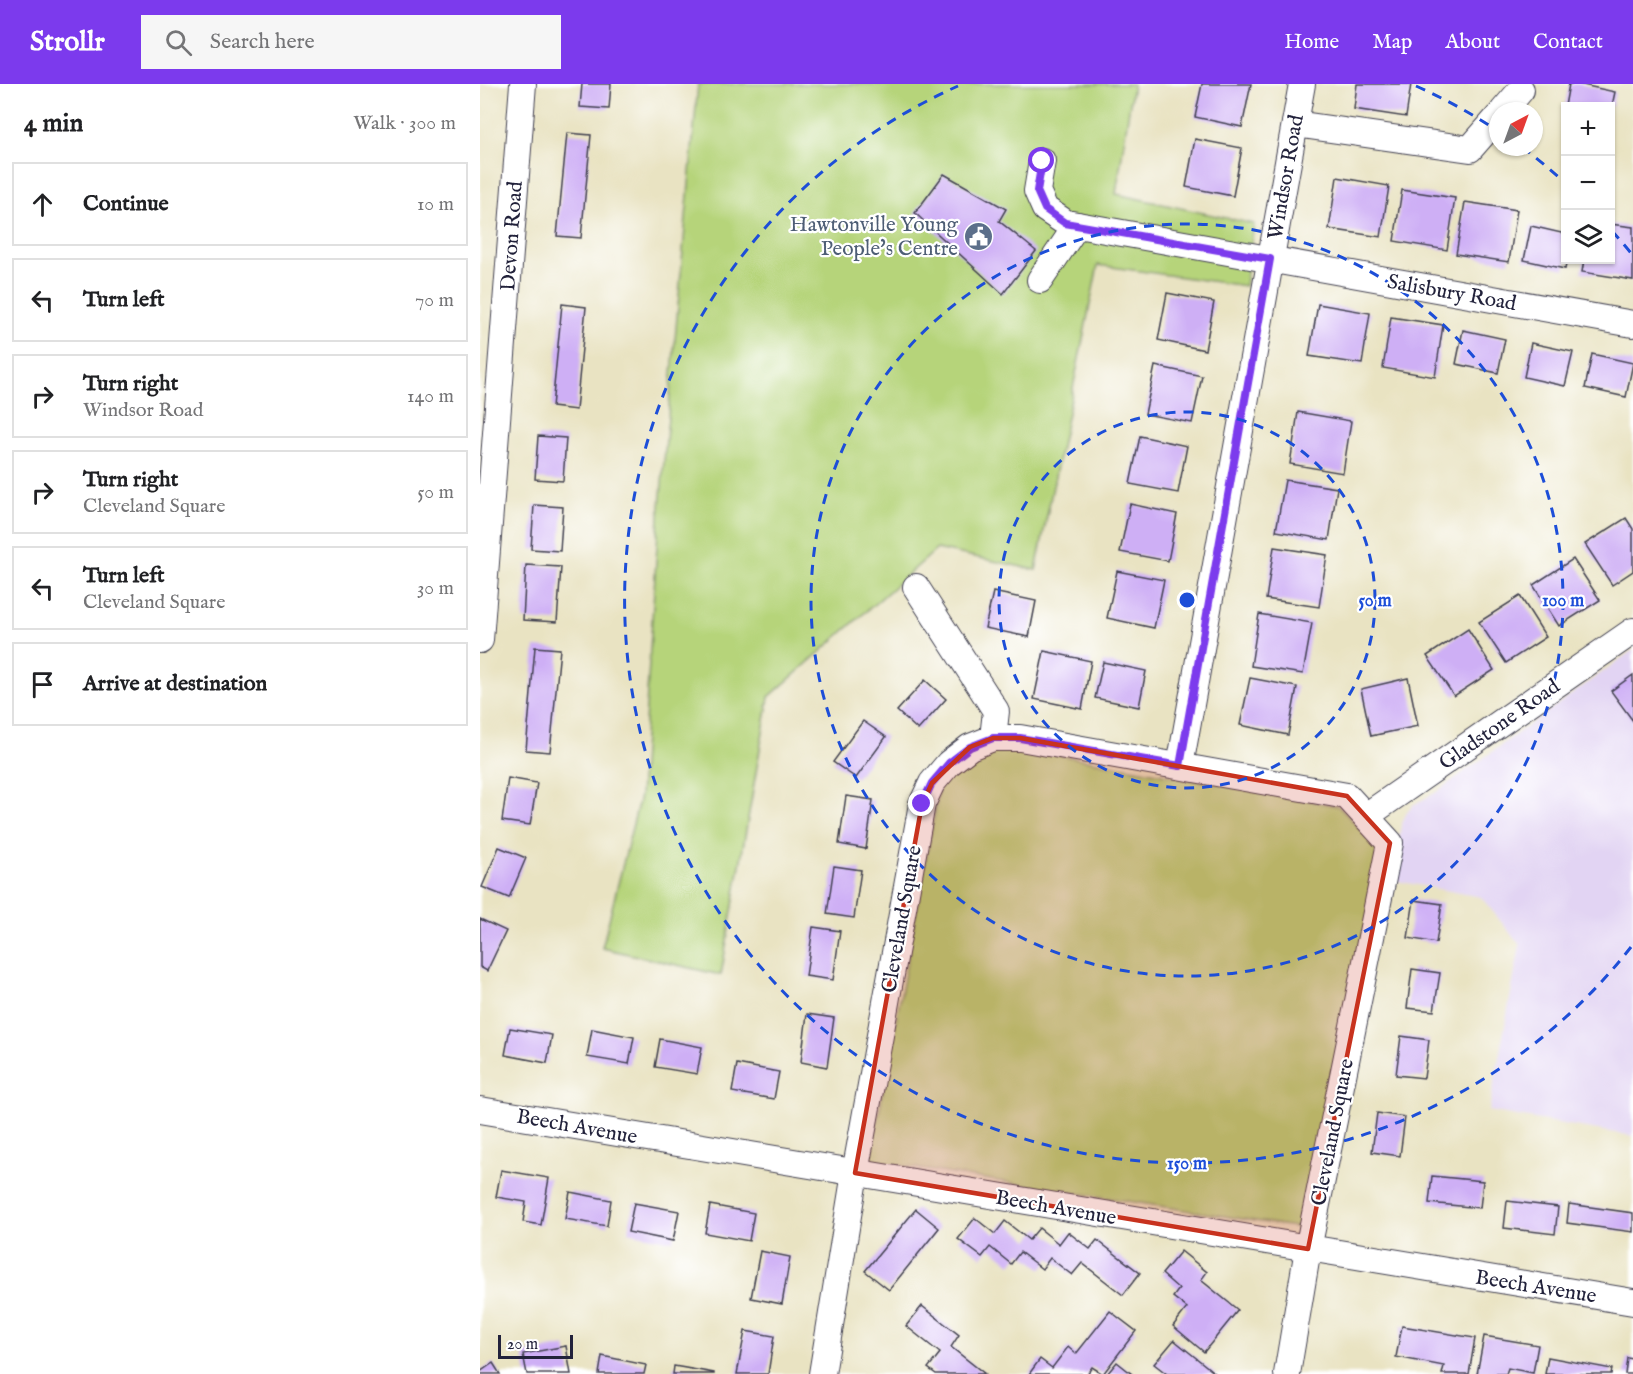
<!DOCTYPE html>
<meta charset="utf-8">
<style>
:root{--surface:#fff;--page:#f6f6f6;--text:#202124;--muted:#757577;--line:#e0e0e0;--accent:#7c3aed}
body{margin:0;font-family:"IM FELL English",serif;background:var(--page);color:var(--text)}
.controls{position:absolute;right:18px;top:18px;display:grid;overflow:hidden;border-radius:0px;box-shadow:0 2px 4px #0004}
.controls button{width:54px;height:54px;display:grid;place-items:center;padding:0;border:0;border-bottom:2px solid var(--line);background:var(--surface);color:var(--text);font:30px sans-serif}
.compass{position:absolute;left:1009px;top:18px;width:54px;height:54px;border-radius:50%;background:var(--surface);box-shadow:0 2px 4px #0004;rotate:41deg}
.scale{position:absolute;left:18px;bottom:15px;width:75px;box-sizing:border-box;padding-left:6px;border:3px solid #22223b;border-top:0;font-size:16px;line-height:21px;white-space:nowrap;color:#22223b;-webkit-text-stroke:4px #fff;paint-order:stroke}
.stop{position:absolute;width:18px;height:18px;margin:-14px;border:4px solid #7c3aed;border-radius:50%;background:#fff}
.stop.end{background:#7c3aed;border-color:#fff;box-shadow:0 2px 6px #0008}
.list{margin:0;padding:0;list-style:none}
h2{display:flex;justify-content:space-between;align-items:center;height:78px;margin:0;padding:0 24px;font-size:26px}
h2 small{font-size:20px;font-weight:400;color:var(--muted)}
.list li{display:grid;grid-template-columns:39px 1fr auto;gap:18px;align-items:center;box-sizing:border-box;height:84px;margin:0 12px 12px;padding:0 12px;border:2px solid var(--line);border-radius:0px}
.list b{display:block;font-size:22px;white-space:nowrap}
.list p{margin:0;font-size:20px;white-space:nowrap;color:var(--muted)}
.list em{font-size:20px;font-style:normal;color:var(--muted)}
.icon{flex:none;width:33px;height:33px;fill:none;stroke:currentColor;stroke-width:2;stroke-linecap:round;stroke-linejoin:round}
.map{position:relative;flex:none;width:1153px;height:1290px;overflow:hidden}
header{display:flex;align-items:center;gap:36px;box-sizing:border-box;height:84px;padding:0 30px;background:var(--accent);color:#fff}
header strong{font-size:28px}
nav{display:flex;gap:33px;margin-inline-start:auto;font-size:21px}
.search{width:420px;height:54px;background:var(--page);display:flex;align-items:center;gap:15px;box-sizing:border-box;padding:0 21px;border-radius:0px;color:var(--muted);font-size:22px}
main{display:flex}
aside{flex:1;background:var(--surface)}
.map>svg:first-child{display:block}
.built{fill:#e2d4f3}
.green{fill:#b6d47a;stroke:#6c7b5a;stroke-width:1.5}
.building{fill:#ceaff5}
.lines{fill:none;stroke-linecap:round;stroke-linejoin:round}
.minor-casing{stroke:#403f4f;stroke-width:28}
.minor{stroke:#fff;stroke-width:26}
.route{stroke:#7c3aed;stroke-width:8}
.marked{fill:#c8321e;fill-opacity:0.2;stroke:#c8321e;stroke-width:4.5;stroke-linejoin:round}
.ring{fill:none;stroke:#1d4ed8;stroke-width:3;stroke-dasharray:10 8}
.labels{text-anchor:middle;stroke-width:4.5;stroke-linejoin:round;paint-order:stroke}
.street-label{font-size:21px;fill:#22223b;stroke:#fff}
.service-label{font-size:21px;fill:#4e5e75;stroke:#fff;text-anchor:end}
.centre{fill:#1d4ed8;stroke:#fff;stroke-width:3}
.ring-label{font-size:18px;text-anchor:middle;font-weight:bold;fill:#1d4ed8;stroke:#fff;stroke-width:4.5;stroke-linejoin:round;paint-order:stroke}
</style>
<header>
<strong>Strollr</strong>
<div class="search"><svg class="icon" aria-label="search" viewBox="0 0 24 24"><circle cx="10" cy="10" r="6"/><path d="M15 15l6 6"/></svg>Search here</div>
<nav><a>Home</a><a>Map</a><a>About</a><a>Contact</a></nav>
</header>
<main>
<aside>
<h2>4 min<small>Walk · 300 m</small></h2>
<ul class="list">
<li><svg class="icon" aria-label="ahead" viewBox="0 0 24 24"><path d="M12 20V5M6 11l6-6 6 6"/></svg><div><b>Continue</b></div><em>10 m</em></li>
<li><svg class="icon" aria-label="left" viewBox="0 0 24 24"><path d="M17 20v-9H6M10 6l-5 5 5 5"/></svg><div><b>Turn left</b></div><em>70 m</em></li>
<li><svg class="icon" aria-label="right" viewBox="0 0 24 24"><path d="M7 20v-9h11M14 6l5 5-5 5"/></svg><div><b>Turn right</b><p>Windsor Road</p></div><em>140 m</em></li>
<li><svg class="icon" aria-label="right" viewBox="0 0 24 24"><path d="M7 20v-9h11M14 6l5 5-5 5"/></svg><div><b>Turn right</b><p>Cleveland Square</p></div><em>50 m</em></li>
<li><svg class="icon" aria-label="left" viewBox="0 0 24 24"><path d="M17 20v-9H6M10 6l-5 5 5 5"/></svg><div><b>Turn left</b><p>Cleveland Square</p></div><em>30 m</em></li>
<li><svg class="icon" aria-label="arrive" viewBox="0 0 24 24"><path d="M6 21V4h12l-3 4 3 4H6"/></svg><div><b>Arrive at destination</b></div></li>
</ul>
</aside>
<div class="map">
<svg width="1153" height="1290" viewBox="0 0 1153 1290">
<rect width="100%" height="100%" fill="#fff"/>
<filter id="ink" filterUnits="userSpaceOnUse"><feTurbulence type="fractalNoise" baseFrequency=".0167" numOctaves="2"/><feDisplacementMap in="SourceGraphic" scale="12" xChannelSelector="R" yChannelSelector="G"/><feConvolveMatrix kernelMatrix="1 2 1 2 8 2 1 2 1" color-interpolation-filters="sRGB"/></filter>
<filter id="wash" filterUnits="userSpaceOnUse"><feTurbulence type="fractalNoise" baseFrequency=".008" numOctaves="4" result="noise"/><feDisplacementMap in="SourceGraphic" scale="24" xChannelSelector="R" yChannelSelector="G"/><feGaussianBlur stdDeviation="1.35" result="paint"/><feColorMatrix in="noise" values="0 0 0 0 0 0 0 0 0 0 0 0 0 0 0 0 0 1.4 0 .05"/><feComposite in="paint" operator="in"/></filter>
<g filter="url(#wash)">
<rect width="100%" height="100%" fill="#e9e3c2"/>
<polygon class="built" points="1153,566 1153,1052 1009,1027 1040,861 1001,813 912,796 921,742 926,730 933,721 955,709"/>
<g class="green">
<polygon points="218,0 653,0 636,110 774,140 765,202 618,181 556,486 457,465 289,613 241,891 122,864 160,712 179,433"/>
<polygon points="529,662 858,722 902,767 827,1145 390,1077 459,705 488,673"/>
</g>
<g id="blocks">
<g class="building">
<polygon points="102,0 131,0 129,25 100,23"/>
<polygon points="722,0 771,0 762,43 715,33"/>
<polygon points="877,0 931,0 926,33 874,25"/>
<polygon points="1089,0 1098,0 1135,8 1132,22 1085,22"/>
<polygon points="87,49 111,51 101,154 77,152"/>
<polygon points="715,55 762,64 753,112 706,103"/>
<polygon points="464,90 526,125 519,137 556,167 523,210 435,129"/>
<polygon points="857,93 909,102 901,153 849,145"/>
<polygon points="922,106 975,114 967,166 914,157"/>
<polygon points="985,118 1037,126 1029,178 976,170"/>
<polygon points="1130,140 1153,143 1153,196 1102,188 1104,176 1130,176"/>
<polygon points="1051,142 1086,150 1086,176 1087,176 1085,185 1044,176"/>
<polygon points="687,209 734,218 725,266 678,256"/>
<polygon points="82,220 106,223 96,326 72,323"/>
<polygon points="838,220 890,229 882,280 829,272"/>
<polygon points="911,233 963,241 955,293 903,284"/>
<polygon points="983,246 1025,255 1018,289 976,280"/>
<polygon points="1051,259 1093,268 1085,302 1044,293"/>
<polygon points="1112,270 1153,279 1146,313 1105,304"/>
<polygon points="675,282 722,292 712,339 665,330"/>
<polygon points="818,328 871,337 863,389 810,380"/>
<polygon points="58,352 86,354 83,397 55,395"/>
<polygon points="660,352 707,362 698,409 650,400"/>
<polygon points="805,396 857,404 849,456 796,447"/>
<polygon points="650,420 697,430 688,477 640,468"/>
<polygon points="54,421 83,423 80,467 51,465"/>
<polygon points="1146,434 1153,445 1153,487 1132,501 1105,460"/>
<polygon points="794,463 847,471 839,523 786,515"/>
<polygon points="1093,475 1120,516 1079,542 1053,501"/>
<polygon points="46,481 81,483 77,538 43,536"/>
<polygon points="637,487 684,496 674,544 627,534"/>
<polygon points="513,508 556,517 549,553 505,544"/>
<polygon points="1040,512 1066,553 1026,579 999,538"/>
<polygon points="779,530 832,539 823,590 771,582"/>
<polygon points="988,545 1014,586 974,612 947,572"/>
<polygon points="55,563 80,565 70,668 46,666"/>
<polygon points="564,567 611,577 602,625 554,615"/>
<polygon points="623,578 666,587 659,623 615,614"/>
<polygon points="1153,591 1153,637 1131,607"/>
<polygon points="770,594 817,603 808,651 760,641"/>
<polygon points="928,594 938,642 891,652 881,605"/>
<polygon points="445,596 466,615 438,646 417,627"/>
<polygon points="383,637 406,653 376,694 353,678"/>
<polygon points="28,694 57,699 50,741 22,737"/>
<polygon points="366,712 393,716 386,765 359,760"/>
<polygon points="19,763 46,774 29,814 2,803"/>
<polygon points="354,782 381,786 374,834 347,830"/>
<polygon points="934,816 962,820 956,859 928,854"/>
<polygon points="0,835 26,847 7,887 0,883"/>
<polygon points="333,843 360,847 353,896 326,892"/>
<polygon points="932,885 960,889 954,927 927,924"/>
<polygon points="327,930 354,934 347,983 321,978"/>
<polygon points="30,944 72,951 67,979 25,971"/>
<polygon points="112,945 154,953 149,980 107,973"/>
<polygon points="921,952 949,956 944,994 916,991"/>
<polygon points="180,955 222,963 217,990 175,983"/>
<polygon points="257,980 299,988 294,1015 252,1008"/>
<polygon points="897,1029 925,1033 920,1072 892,1068"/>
<polygon points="21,1086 69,1094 61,1141 43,1138 46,1118 16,1113"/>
<polygon points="952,1092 1003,1097 1000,1124 949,1119"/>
<polygon points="90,1108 131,1116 127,1142 85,1135"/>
<polygon points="1027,1117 1078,1123 1075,1150 1024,1144"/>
<polygon points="154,1119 199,1127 193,1157 148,1148"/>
<polygon points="1089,1120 1153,1129 1153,1148 1087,1139"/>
<polygon points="230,1121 274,1129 269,1157 225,1149"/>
<polygon points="436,1125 459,1144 409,1206 385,1187"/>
<polygon points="495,1134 515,1150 525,1137 549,1156 559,1144 579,1160 588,1148 610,1165 617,1156 660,1189 643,1211 602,1179 592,1191 570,1174 562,1185 540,1168 531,1180 510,1163 502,1173 478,1155"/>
<polygon points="280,1167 310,1173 302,1220 271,1214"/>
<polygon points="701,1167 727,1188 721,1196 758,1226 724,1268 693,1242 707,1224 693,1213 699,1205 682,1190"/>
<polygon points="442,1222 479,1251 471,1263 505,1290 456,1290 448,1284 460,1269 426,1242"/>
<polygon points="630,1227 656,1247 623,1290 612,1283 607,1290 549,1290 560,1275 572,1284 588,1263 596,1270"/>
<polygon points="922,1242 995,1254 989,1290 962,1290 964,1282 916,1273"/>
<polygon points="265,1247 294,1252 288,1290 257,1290"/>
<polygon points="1004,1252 1058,1261 1053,1289 1028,1284 1026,1290 997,1290"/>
<polygon points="694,1256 736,1290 687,1290 674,1280"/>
<polygon points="86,1262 91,1290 47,1290 43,1270"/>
<polygon points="122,1272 166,1281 164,1290 119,1290"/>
<polygon points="1068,1273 1132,1285 1131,1290 1065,1290"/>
<polygon points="1147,1274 1153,1275 1153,1290 1145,1290"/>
<polygon points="637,1278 652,1290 627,1290"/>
<polygon points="13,1279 20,1290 0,1290 0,1288"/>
<polygon points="194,1282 234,1289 234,1290 193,1290"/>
</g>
</g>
</g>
<g filter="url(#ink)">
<use href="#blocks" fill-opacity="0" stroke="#403f4f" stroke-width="1.5"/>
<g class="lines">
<defs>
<g id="minor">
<polyline points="1023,27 1041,6"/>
<polyline points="815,40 990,65 1018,33"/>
<polyline points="562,77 557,107 565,125 586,139 1153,240"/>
<polyline points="560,196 597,141"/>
<polyline points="436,503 516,627 513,654"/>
<polyline points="0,556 43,0"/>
<polyline points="700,682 822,0"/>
<polyline points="886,732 1153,547"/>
<polyline points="0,1026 1153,1218"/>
<polyline points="342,1290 375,1089 442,720 452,699 469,679 490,663 513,654 540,654 867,712 910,759 828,1165 807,1290"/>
</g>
</defs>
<use href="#minor" class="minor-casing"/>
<use href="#minor" class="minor"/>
</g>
</g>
<g class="lines" filter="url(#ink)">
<polyline class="route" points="442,720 452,699 469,679 490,663 513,654 540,654 700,682 790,175 585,139 565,125 557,107 562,77"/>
</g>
<path class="marked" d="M513 654H540L867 712 910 759 828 1165 375 1089 442 720 452 699 490 663Z"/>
<g class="ring">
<circle cx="707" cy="516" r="188"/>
<circle cx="707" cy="516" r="376"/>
<path d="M1151 863A563 563 0 1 1 478 2M936 2A563 563 0 0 1 1018 47M1042 63A563 563 0 0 1 1084 98M1132 147A563 563 0 0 1 1151 169"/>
</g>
<defs>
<symbol id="civic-disc" viewBox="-11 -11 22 22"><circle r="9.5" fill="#5c6f8a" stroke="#fff"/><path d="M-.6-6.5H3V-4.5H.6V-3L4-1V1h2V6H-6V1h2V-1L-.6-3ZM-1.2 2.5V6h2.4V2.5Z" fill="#fff"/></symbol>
</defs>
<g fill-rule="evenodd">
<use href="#civic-disc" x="482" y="136" width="33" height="33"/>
</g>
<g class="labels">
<g class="street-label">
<text transform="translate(805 93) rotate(-80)" y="7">Windsor Road</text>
<text transform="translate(31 152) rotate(-86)" y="7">Devon Road</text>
<text transform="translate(972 208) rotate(10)" y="7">Salisbury Road</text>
<text transform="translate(1019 640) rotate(-35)" y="7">Gladstone Road</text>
<text transform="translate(421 835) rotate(-80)" y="7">Cleveland Square</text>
<text transform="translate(97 1042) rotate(10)" y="7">Beech Avenue</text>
<text transform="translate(852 1048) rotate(-79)" y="7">Cleveland Square</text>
<text transform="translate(576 1123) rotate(10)" y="7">Beech Avenue</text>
<text transform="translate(1056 1202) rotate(9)" y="7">Beech Avenue</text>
</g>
<g class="service-label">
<text x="478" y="147">Hawtonville Young<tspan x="478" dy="24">People's Centre</tspan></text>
</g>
</g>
<circle cx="707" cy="516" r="9" class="centre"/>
<g class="ring-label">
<text x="895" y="522">50 m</text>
<text x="1083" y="522">100 m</text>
<text x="707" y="1085">150 m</text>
</g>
</svg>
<div class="controls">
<button>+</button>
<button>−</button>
<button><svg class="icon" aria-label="layers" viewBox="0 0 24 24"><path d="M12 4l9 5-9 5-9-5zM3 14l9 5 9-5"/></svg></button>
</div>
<svg class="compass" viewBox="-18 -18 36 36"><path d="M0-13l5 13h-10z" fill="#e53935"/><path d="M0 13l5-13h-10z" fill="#757577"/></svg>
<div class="scale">20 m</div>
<div class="stop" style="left:562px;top:77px"></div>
<div class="stop end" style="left:442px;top:720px"></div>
</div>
</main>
